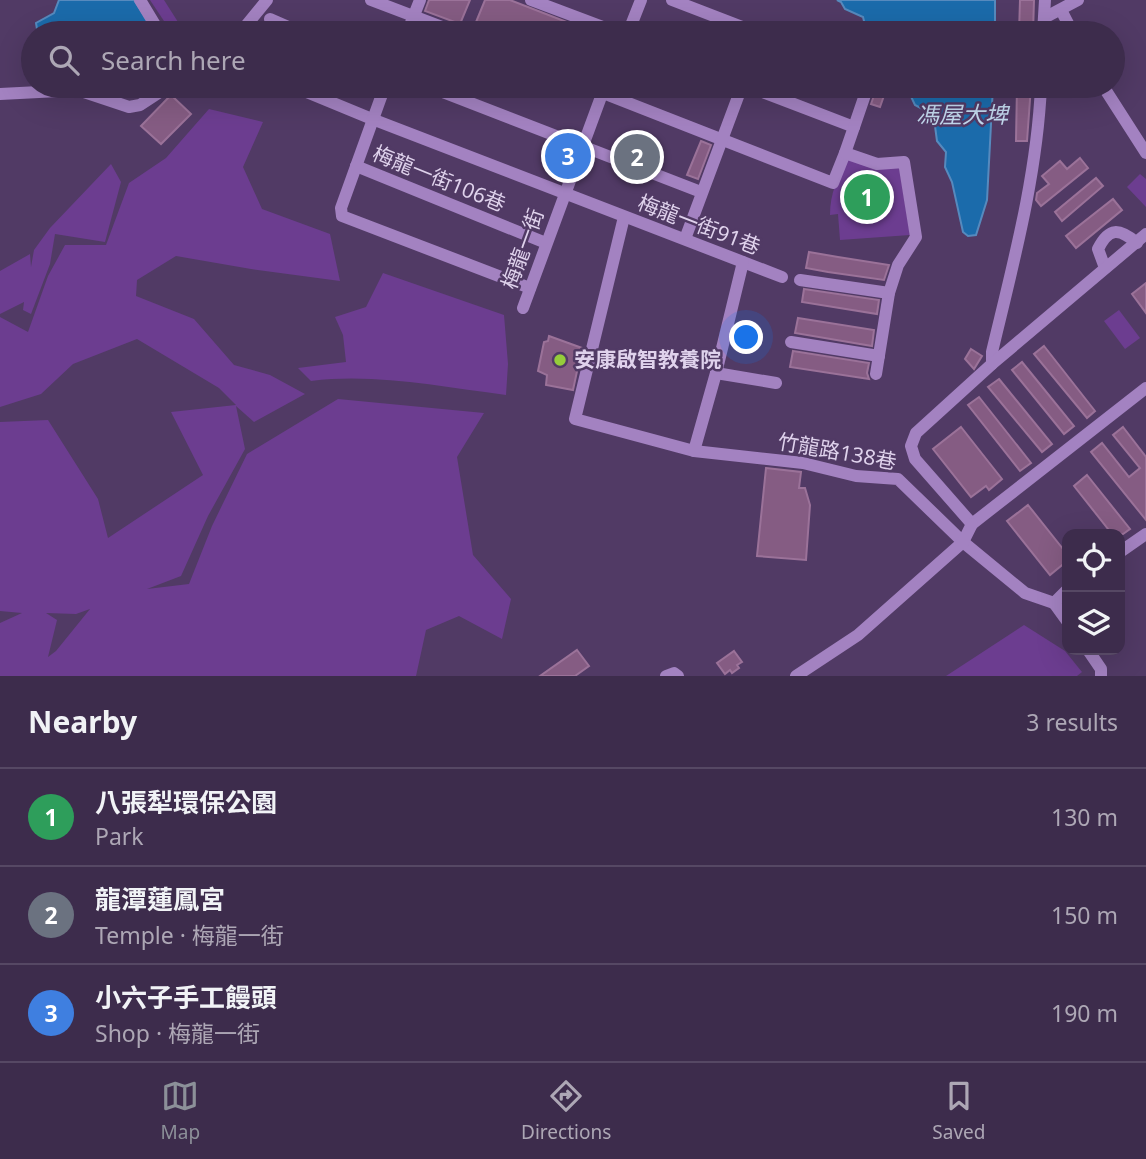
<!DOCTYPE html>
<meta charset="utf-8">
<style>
:root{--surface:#3d2c4c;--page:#483856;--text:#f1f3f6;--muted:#ada7b5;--line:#564864;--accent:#8c9099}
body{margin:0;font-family:"Noto Sans","Noto Sans TC",sans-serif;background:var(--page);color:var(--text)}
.controls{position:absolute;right:21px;bottom:21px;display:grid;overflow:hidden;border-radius:14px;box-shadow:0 7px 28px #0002}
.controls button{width:63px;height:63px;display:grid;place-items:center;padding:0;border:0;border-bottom:2px solid var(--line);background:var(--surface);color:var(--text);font:35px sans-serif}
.you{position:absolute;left:747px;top:338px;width:24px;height:24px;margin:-18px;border:5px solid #fff;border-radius:50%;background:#1a73e8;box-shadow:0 0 0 10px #1a73e833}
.badge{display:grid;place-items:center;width:46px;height:46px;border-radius:50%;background:var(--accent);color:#fff;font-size:23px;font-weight:700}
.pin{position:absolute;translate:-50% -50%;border:4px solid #fff;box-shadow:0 2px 7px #0006}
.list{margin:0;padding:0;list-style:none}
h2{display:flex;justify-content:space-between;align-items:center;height:91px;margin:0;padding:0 28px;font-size:30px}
h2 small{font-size:23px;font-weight:400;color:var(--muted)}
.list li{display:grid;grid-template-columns:46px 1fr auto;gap:21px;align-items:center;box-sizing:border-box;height:98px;padding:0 28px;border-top:2px solid var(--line)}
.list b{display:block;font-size:26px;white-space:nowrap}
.list p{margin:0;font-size:23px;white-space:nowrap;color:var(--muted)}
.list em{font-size:23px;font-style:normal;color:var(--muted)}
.icon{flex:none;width:38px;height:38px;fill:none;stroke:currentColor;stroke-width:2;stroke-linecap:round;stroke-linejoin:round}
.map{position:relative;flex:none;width:1146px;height:676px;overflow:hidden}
.search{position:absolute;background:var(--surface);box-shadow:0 7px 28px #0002;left:21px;right:21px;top:21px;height:77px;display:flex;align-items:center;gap:18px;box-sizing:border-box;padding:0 24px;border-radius:38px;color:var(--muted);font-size:26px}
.sheet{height:385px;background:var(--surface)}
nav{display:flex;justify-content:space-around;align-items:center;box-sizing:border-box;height:98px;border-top:2px solid var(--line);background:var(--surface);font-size:19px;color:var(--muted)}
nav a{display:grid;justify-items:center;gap:4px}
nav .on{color:var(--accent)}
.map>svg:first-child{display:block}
.green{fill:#6c3d90;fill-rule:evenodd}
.water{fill:#1b6bab;stroke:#568abe;stroke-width:2}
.building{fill:#855c83;stroke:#9b7299;stroke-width:2}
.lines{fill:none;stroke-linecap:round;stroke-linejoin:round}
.minor{stroke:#a382c1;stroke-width:12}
.poi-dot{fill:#95cc3b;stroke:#513a65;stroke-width:2.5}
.labels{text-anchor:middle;stroke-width:5;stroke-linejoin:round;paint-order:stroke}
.street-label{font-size:21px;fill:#dfd2ec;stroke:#513a65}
.poi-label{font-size:21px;font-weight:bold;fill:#dfd2ec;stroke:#513a65;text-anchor:start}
.water-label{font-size:23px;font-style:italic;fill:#c2d8ed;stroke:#513a65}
</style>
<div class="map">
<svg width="1146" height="676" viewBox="0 0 1146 676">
<rect width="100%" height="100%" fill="#513a65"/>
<g class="green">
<polygon points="150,0 164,0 185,33 172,33"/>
<path d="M209 109 263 122 243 167 262 209 330 234 340 281 251 269 176 256 137 280 136 296 194 319 234 365 270 375 305 394 254 422 236 406 245 449 208 516 181 576 147 589 189 584 212 526 247 454 338 399 484 413 457 457 473 555 511 599 502 639 459 616 426 630 416 676H0V623L22 613 0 611V422L48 420 98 499 108 538 203 475 171 412 236 405 219 388 137 339 73 364 41 394 0 407V317L28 332 48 276 65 245H106L129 183 166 158ZM90 609 56 651 48 657 57 620 46 613 76 614Z"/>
<path d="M847 158 899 166 910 235 840 240 838 214 830 215C830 193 838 177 847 158Z"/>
<polygon points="111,164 121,182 105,242 55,234 50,264 31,314 23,310 24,302 0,314 0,271 30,254 31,267 34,250 50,228"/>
<polygon points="1140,174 1146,179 1146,207 1127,187"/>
<path d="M383 273 504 315 508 364 506 395C441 387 376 373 311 381L298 368 346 362 343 335 335 317 366 307Z"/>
<polygon points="1119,310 1140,338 1125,349 1104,321"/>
<polygon points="1024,625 1065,651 1082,672 1077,676 946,676"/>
</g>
<g class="water">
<polygon points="59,0 134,0 156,33 54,33 51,30 37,29 36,23 54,13"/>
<polygon points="837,0 995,0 995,33 867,33 863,17 845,9 841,2"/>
<polygon points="906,86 993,86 987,200 976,235 968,236 963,232 952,182 945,167 946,152 937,141 935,126 928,112 915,105"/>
</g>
<g class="building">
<polygon points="429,0 470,0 460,24 425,11"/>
<polygon points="485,0 510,0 595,33 490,33 474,27"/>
<polygon points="1020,0 1034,0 1033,33 1019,33"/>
<polygon points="1017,86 1031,86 1027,141 1016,141"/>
<polygon points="877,87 886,90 880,107 871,104"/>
<polygon points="171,95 191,114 161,144 141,126"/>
<polygon points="701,141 711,145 698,179 687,175"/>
<polygon points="1080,158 1088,168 1041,206 1036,200 1037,193 1049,184 1042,176 1060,161 1067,169"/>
<polygon points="1096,178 1103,186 1062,221 1055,212"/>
<polygon points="1113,199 1122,210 1076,248 1066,236"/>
<polygon points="809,252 838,257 889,265 884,280 828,272 806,268"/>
<polygon points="1146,283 1146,313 1132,294"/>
<polygon points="804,289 879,300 877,314 802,302"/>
<polygon points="798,318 874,330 872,346 795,333"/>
<polygon points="549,336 582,348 573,390 546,385 547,375 538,371 544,342 548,341"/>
<polygon points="1044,346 1095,411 1087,418 1034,354"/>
<polygon points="971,349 982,356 974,369 965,359"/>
<polygon points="793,351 869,363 867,373 869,379 790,367"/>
<polygon points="1022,362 1074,426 1064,434 1012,370"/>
<polygon points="999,379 1052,444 1042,452 988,387"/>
<polygon points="979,397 1031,463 1020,471 968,405"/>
<polygon points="961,427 1002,479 989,490 986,486 971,497 933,449"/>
<polygon points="1123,427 1146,457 1146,520 1091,452 1102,443 1129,477 1140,468 1113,435"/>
<polygon points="766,468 801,472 799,488 805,488 810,505 806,560 757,556"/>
<polygon points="1087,475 1130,529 1123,534 1112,534 1074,486"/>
<polygon points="1028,505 1067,554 1067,561 1050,575 1007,521"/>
<polygon points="577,650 589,666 575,676 540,676"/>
<polygon points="734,651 742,662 737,665 739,668 732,673 730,670 725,674 717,663"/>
</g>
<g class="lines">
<g class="minor">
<polyline points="140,0 160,33"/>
<polyline points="371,0 458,33"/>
<polyline points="531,0 619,33"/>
<polyline points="672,0 758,33"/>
<polyline points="1061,10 1073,33"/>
<polyline points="1044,18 1078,0"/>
<polyline points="270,19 302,33"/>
<polyline points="240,33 267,0"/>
<polyline points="407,33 420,0"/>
<polyline points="628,33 641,0"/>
<polyline points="1043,33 1045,0"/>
<polyline points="292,86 372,119 782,277"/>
<polyline points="385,86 341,208 342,216 530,288"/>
<polyline points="427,86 701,192"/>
<polyline points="585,86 833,183 845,153"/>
<polyline points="747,86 854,127 845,153 877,164 904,162 916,237 898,265 889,293 876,374"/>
<path d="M1041 86C1037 176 1013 264 992 352V364L916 433 911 446 915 459 972 524 1146 388"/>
<polyline points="1103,86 1146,153"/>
<polyline points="0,94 78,90 129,107 140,105 169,86"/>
<polyline points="854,127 868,86"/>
<polyline points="356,166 546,243"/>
<polyline points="624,217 575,419 694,451 803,463 856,476 898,479 963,542 1025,593 1054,603"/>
<polyline points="685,239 742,86"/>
<path d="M1105 268 1098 249C1109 227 1119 228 1137 243"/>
<polyline points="800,280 889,293"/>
<polyline points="523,308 605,86"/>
<polyline points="791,342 879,356"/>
<polyline points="992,364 1146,234"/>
<polyline points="716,373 776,383"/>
<polyline points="694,451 716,373 743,262"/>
<polyline points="1120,552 1146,534"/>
<polyline points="1067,590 1054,603 1067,621"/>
<polyline points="1088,650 1101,669 1101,676"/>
<polyline points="666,676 674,673 678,676"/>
<polyline points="796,676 858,635 963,542 972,524"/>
</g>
</g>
<circle class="poi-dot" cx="560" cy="360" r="7"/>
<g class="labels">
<g class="street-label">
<text transform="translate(439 179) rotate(22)" y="7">梅龍一街106巷</text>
<text transform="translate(699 225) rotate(21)" y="7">梅龍一街91巷</text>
<text transform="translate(523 249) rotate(-70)" y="7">梅龍一街</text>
<text transform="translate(837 452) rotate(10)" y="7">竹龍路138巷</text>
</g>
<g class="poi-label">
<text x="574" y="367">安康啟智教養院</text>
</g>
<g class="water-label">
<text x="962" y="123">馮屋大埤</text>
</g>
</g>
</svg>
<div class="controls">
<button><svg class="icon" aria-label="locate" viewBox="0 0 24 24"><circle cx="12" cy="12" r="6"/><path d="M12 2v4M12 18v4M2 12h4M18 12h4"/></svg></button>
<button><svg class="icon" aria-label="layers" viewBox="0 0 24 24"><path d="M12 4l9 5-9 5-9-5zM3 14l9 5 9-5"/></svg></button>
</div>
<div class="you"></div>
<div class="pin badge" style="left:867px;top:197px;background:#2e9e5b">1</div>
<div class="pin badge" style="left:637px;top:157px;background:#6b7280">2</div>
<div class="pin badge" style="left:568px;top:156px;background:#3f7fe0">3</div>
<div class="search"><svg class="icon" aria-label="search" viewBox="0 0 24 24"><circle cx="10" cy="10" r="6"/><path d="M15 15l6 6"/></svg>Search here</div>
</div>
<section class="sheet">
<h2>Nearby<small>3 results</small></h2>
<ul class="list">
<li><span class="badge" style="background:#2e9e5b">1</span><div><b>八張犁環保公園</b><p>Park</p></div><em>130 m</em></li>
<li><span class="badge" style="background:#6b7280">2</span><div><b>龍潭蓮鳳宮</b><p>Temple · 梅龍一街</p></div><em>150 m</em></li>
<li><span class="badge" style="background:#3f7fe0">3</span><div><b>小六子手工饅頭</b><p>Shop · 梅龍一街</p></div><em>190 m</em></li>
</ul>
</section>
<nav>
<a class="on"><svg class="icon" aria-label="map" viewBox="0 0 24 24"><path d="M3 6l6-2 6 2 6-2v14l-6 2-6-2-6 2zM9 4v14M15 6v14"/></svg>Map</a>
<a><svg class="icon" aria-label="directions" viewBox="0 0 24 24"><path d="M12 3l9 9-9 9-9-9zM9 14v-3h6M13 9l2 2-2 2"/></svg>Directions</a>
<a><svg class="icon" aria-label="saved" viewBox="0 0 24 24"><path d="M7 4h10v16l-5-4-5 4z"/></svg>Saved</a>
</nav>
